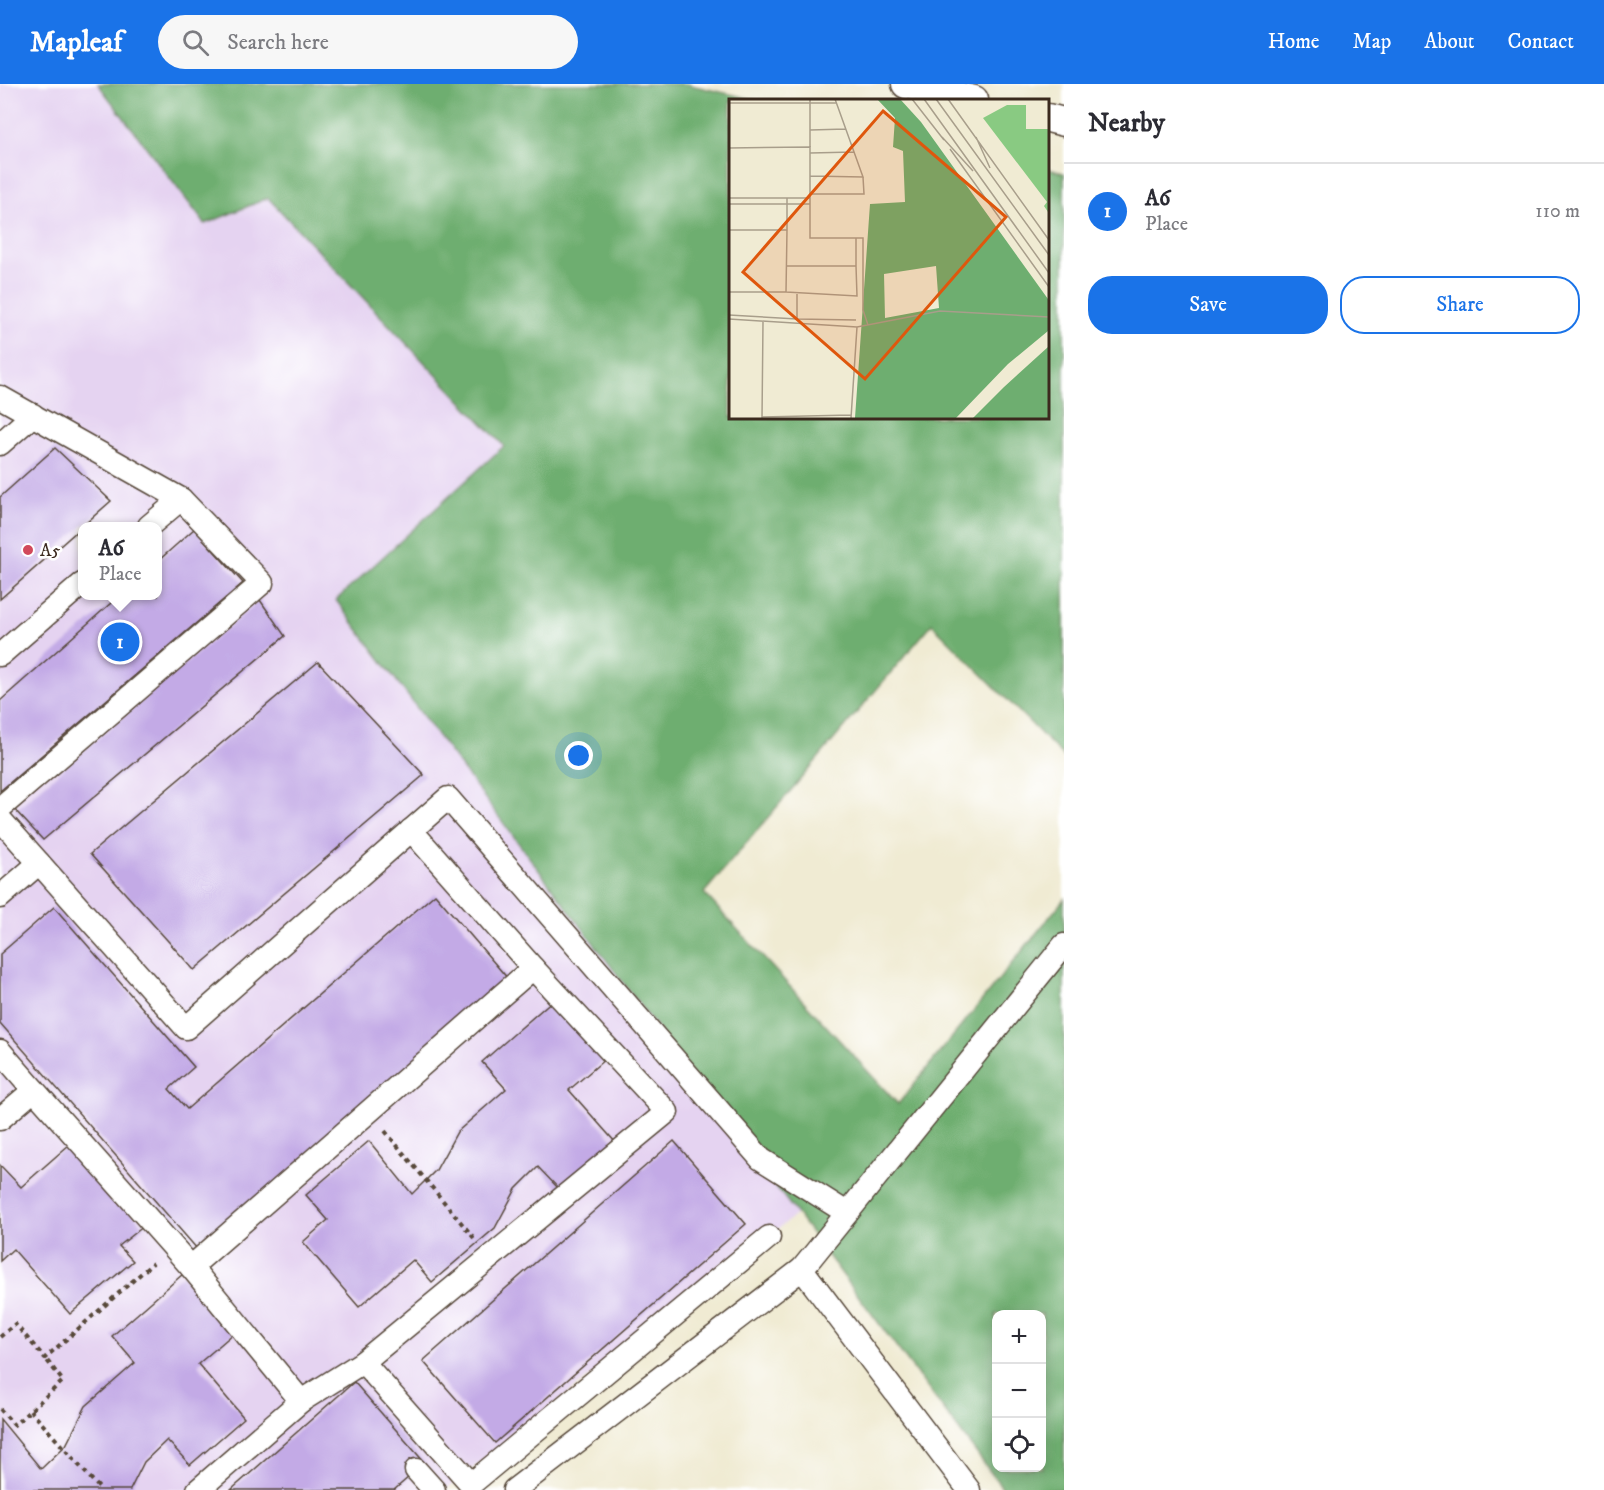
<!DOCTYPE html>
<meta charset="utf-8">
<style>
:root{--surface:#fff;--page:#f7f7f7;--text:#2b2b33;--muted:#7c7c81;--line:#e1e1e2;--accent:#1a73e8}
body{margin:0;font-family:"IM FELL DW Pica",serif;background:var(--page);color:var(--text)}
.controls{position:absolute;right:18px;bottom:18px;display:grid;overflow:hidden;border-radius:12px;box-shadow:0 3px 15px #0003}
.controls button{width:54px;height:54px;display:grid;place-items:center;padding:0;border:0;border-bottom:2px solid var(--line);background:var(--surface);color:var(--text);font:30px sans-serif}
.you{position:absolute;left:579px;top:672px;width:21px;height:21px;margin:-15px;border:4px solid #fff;border-radius:50%;background:#1a73e8;box-shadow:0 0 0 9px #1a73e833}
.badge{display:grid;place-items:center;width:39px;height:39px;border-radius:50%;background:var(--accent);color:#fff;font-size:20px;font-weight:700}
.pin{position:absolute;translate:-50% -50%;border:3px solid #fff;box-shadow:0 2px 6px #0006}
.popup{position:absolute;left:78px;top:438px;width:84px;height:78px;box-sizing:border-box;display:grid;place-content:center;border-radius:12px;background:var(--surface);filter:drop-shadow(0 2px 4px #0005);font-size:20px;white-space:nowrap;color:var(--muted)}
.popup b{font-size:22px;color:var(--text)}
.popup::after{content:'';position:absolute;left:50%;top:100%;margin-left:-12px;border:12px solid transparent;border-top-color:var(--surface)}
.list{margin:0;padding:0;list-style:none}
h2{display:flex;justify-content:space-between;align-items:center;height:78px;margin:0;padding:0 24px;font-size:26px}
h2 small{font-size:20px;font-weight:400;color:var(--muted)}
.list li{display:grid;grid-template-columns:39px 1fr auto;gap:18px;align-items:center;box-sizing:border-box;height:96px;padding:0 24px;border-top:2px solid var(--line)}
.list b{display:block;font-size:22px;white-space:nowrap}
.list p{margin:0;font-size:20px;white-space:nowrap;color:var(--muted)}
.list em{font-size:20px;font-style:normal;color:var(--muted)}
.actions{display:flex;gap:12px;padding:18px 24px}
.actions a{flex:1;padding:14px 0;border:2px solid var(--accent);border-radius:24px;text-align:center;font-size:21px;color:var(--accent)}
.actions .main{background:var(--accent);color:#fff}
.icon{flex:none;width:33px;height:33px;fill:none;stroke:currentColor;stroke-width:2;stroke-linecap:round;stroke-linejoin:round}
.map{position:relative;flex:none;width:1064px;height:1406px;overflow:hidden}
header{display:flex;align-items:center;gap:36px;box-sizing:border-box;height:84px;padding:0 30px;background:var(--accent);color:#fff}
header strong{font-size:28px}
nav{display:flex;gap:33px;margin-inline-start:auto;font-size:21px}
.search{width:420px;height:54px;background:var(--page);display:flex;align-items:center;gap:15px;box-sizing:border-box;padding:0 21px;border-radius:33px;color:var(--muted);font-size:22px}
main{display:flex}
aside{flex:1;background:var(--surface)}
.map>svg:first-child{display:block}
.built{fill:#e5d3f1;fill-rule:evenodd}
.forest{fill:#6eae70;stroke:#546c47;stroke-width:1.5;fill-rule:evenodd}
.building{fill:#c3aae6}
.lines{fill:none;stroke-linecap:round;stroke-linejoin:round}
.minor-casing{stroke:#564739;stroke-width:25}
.tertiary-casing{stroke:#564739;stroke-width:31}
.path{stroke:#564739;stroke-width:4;stroke-dasharray:4.5 4.5;stroke-linecap:butt}
.minor{stroke:#fff;stroke-width:22}
.tertiary{stroke:#fff;stroke-width:28}
.poi-dot{fill:#d1495b;stroke:#fff;stroke-width:2}
.labels{text-anchor:middle;stroke-width:5;stroke-linejoin:round;paint-order:stroke}
.poi-label{font-size:18px;fill:#3b2a1e;stroke:#fff;text-anchor:start}
.inset-road{fill:none;stroke:#a89e8b;stroke-width:1.5}
.view{fill:#df570d;fill-opacity:0.15;stroke:#df570d;stroke-width:3}
.inset-edge{fill:none;stroke:#3b2a1e;stroke-width:3}
</style>
<header>
<strong>Mapleaf</strong>
<div class="search"><svg class="icon" aria-label="search" viewBox="0 0 24 24"><circle cx="10" cy="10" r="6"/><path d="M15 15l6 6"/></svg>Search here</div>
<nav><a>Home</a><a>Map</a><a>About</a><a>Contact</a></nav>
</header>
<main>
<div class="map">
<svg width="1064" height="1406" viewBox="0 0 1064 1406">
<rect width="100%" height="100%" fill="#fff"/>
<filter id="ink" filterUnits="userSpaceOnUse"><feTurbulence type="fractalNoise" baseFrequency=".0167" numOctaves="2"/><feDisplacementMap in="SourceGraphic" scale="12" xChannelSelector="R" yChannelSelector="G"/><feConvolveMatrix kernelMatrix="1 2 1 2 8 2 1 2 1" color-interpolation-filters="sRGB"/></filter>
<filter id="wash" filterUnits="userSpaceOnUse"><feTurbulence type="fractalNoise" baseFrequency=".008" numOctaves="4" result="noise"/><feDisplacementMap in="SourceGraphic" scale="24" xChannelSelector="R" yChannelSelector="G"/><feGaussianBlur stdDeviation="1.35" result="paint"/><feColorMatrix in="noise" values="0 0 0 0 0 0 0 0 0 0 0 0 0 0 0 0 0 1.4 0 .05"/><feComposite in="paint" operator="in"/></filter>
<g filter="url(#wash)">
<rect width="100%" height="100%" fill="#f0ebd3"/>
<path class="built" d="M0 0H98L205 140 268 114 504 363 336 516 797 1130 445 1406H0ZM82 442H158V512H82Z"/>
<path class="forest" d="M98 0H686L756 16H731V333H1048V85L1064 89V673L932 540 704 809 898 1020 1064 815V1406H1004L336 516 504 362 268 114 205 140ZM996 1230H1042V1384H996Z"/>
<g id="blocks">
<g class="building">
<polygon points="55,364 111,417 0,515 0,413"/>
<polygon points="194,445 243,499 0,707 0,617 119,512 158,512 158,477"/>
<polygon points="260,516 285,552 43,756 15,726"/>
<polygon points="318,578 424,691 194,886 90,770"/>
<polygon points="435,810 509,896 198,1166 0,939 0,870 54,823 194,983 169,1005 187,1025"/>
<polygon points="554,915 605,975 569,1006 616,1059 561,1107 538,1083 516,1105 495,1144 432,1198 413,1176 359,1223 303,1158 328,1136 306,1111 369,1057 412,1110 436,1086 457,1048 506,1005 482,978"/>
<polygon points="674,1057 746,1140 495,1359 423,1277"/>
<polygon points="70,1060 144,1142 119,1162 133,1177 70,1230 13,1165 0,1177 0,1081 21,1103"/>
<polygon points="183,1190 234,1249 198,1280 244,1334 190,1381 167,1356 144,1378 130,1406 0,1406 0,1335 41,1385 66,1361 86,1322 135,1279 112,1252"/>
<polygon points="354,1298 425,1379 394,1406 231,1406"/>
</g>
</g>
</g>
<g filter="url(#ink)">
<use href="#blocks" fill-opacity="0" stroke="#564739" stroke-width="1.5"/>
<g class="lines">
<defs>
<g id="minor">
<polyline points="0,313 181,415 149,442"/>
<polyline points="0,360 33,331"/>
<polyline points="0,571 82,500"/>
<polyline points="0,724 262,499 181,415"/>
<polyline points="0,735 186,944 448,714 761,1075 847,1129"/>
<polyline points="0,813 39,779"/>
<polyline points="0,967 34,1006 0,1035"/>
<polyline points="34,1006 191,1183 301,1317 198,1406"/>
<polyline points="191,1183 533,884 411,746"/>
<polyline points="802,1185 969,1406"/>
<polyline points="363,1278 471,1400 769,1153"/>
<polyline points="301,1317 363,1278 667,1028 533,884"/>
<polyline points="416,1386 434,1406"/>
<polyline points="514,1406 802,1185 1064,861"/>
</g>
<g id="tertiary">
<polyline points="906,0 974,16"/>
<polyline points="1048,34 1064,38"/>
</g>
</defs>
<use href="#minor" class="minor-casing"/>
<use href="#tertiary" class="tertiary-casing"/>
<g class="path">
<polyline points="385,1047 474,1154"/>
<polyline points="0,1253 15,1240 45,1274 153,1179"/>
<polyline points="0,1325 14,1341 63,1297 45,1274"/>
<polyline points="30,1326 101,1406"/>
</g>
<use href="#minor" class="minor"/>
<use href="#tertiary" class="tertiary"/>
</g>
</g>
<circle class="poi-dot" cx="28" cy="466" r="6"/>
<g class="labels">
<g class="poi-label">
<text x="40" y="472">A5</text>
</g>
</g>
<g transform="translate(729 15)">
<rect width="320" height="320" fill="#f0ebd3"/>
<path d="M278 6H297V30H319V113L315 107 318 103 254 19Z" fill="#89ca82"/>
<path d="M148 0H171L192 23 319 200V232L279 265 227 319H126L141 105 176 103 174 52 164 48 166 19ZM207 167 210 209 156 219 155 175ZM319 248V319H244L275 288Z" fill="#6eae70" fill-rule="evenodd"/>
<path class="inset-road" d="M81 0V48M183 0 215 41M195 0 320 174M207 0 320 156M219 0 320 141M0 4H107M81 31 117 30M213 38 244 72M247 38 261 69M0 49 81 48V139H134V211L139 226M221 50 320 188M81 54 125 53M81 77 134 78 106 0M81 95H135L134 78M0 99H81M0 105H81M0 131H58V99M58 167H127V139M0 193H57L58 131M57 193 128 197 127 167M68 195V220L127 221M0 216 68 220M0 220 128 228 211 212 320 218M33 318 122 316M33 319 34 223M122 319 128 228"/>
<path class="view" d="M154 12 277 118 136 280 14 173Z"/>
<rect width="320" height="320" class="inset-edge"/>
</g>
</svg>
<div class="controls">
<button>+</button>
<button>−</button>
<button><svg class="icon" aria-label="locate" viewBox="0 0 24 24"><circle cx="12" cy="12" r="6"/><path d="M12 2v4M12 18v4M2 12h4M18 12h4"/></svg></button>
</div>
<div class="you"></div>
<div class="pin badge" style="left:120px;top:558px">1</div>
<div class="popup"><b>A6</b>Place</div>
</div>
<aside>
<h2>Nearby<small></small></h2>
<ul class="list">
<li><span class="badge">1</span><div><b>A6</b><p>Place</p></div><em>110 m</em></li>
</ul>
<div class="actions"><a class="main">Save</a><a>Share</a></div>
</aside>
</main>
